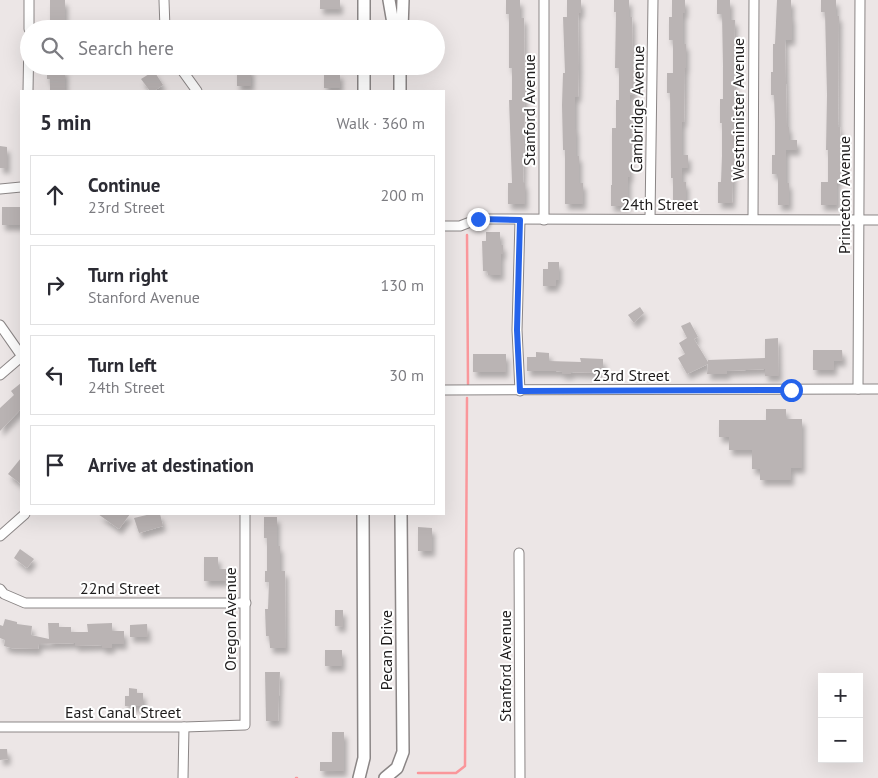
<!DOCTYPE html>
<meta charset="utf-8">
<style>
:root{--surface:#fff;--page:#f7f7f7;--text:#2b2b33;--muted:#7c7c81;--line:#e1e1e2}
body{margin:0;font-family:"PT Sans",sans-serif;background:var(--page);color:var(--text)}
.controls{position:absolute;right:15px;bottom:15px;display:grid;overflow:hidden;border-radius:0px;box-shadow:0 5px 20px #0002}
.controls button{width:45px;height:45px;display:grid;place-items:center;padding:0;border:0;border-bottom:1px solid var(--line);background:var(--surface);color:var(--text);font:25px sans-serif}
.stop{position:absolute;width:15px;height:15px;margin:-11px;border:4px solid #2563eb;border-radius:50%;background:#fff}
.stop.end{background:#2563eb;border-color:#fff;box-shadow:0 1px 5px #0008}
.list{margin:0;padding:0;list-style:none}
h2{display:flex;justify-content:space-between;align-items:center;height:65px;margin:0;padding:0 20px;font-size:21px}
h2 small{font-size:16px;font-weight:400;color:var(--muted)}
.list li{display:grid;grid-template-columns:32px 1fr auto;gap:15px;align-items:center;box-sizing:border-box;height:80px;margin:0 10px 10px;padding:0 10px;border:1px solid var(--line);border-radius:0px}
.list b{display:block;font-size:19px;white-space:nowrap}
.list p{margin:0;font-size:16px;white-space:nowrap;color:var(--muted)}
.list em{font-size:16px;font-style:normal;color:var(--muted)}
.icon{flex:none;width:28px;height:28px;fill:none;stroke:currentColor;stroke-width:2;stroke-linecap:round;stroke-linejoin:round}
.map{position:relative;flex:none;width:878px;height:778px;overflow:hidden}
.search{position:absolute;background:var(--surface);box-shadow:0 5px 20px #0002;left:20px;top:20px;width:425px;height:55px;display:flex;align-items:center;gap:12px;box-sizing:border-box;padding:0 18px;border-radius:28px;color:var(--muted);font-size:19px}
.panel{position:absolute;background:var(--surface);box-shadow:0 5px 20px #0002;left:20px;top:90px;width:425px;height:425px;border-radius:0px}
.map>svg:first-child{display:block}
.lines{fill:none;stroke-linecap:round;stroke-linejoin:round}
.stream{stroke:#fa979b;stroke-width:2.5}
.building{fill:#bab4b4;filter:url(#shadow)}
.minor-casing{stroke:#8b8686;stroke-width:11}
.major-casing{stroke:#8b8686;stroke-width:14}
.minor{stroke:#fff;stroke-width:9}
.major{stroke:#fff;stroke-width:11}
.route{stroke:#2563eb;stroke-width:6}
.labels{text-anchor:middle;stroke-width:4;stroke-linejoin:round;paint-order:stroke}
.street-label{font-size:16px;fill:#1f1d1d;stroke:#fff}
</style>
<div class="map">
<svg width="878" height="778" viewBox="0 0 878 778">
<defs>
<filter id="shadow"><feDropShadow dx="3" dy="5.5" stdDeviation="2.5" flood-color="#0004"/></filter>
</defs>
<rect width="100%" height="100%" fill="#ece6e6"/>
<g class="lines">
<g class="stream">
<polyline points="467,235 468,384"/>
<polyline points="418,773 456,773 465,766 467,398"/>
<polyline points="296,778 297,778"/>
</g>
</g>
<g class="building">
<polygon points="50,0 65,0 65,21 67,21 67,29 47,29 47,21 50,21"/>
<rect x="320" y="0" width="20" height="9"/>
<polygon points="506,0 520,0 520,18 524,18 525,96 523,183 525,183 525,204 508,204 508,183 512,183 509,100 512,100 512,68 509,68 509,14 506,14"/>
<polygon points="567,0 581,0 581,13 578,13 579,68 578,97 575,97 575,129 576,129 576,156 579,156 579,183 583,183 583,204 565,204 565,150 563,150 562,105 563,73 565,73 563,17 567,17"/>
<polygon points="614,0 629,0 629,17 632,17 634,95 630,95 630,177 628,177 628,206 611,206 611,185 612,185 612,128 616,128 616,100 619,100 619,68 615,68 616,12 614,12"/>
<polygon points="672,0 685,0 685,13 683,13 683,44 686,44 686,68 685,68 684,122 682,122 682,155 688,155 688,168 682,168 682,182 686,182 686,202 673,202 673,178 671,178 670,93 667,93 667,73 673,73 673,40 669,40 669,17 672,17"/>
<polygon points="717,0 730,0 730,20 735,20 734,72 736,123 732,203 718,203 718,182 721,182 722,155 722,123 720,123 720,99 723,99 723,67 722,14 717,14"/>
<polygon points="777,0 791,0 791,17 792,17 792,40 785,40 787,127 789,127 789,140 797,140 797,150 786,150 786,183 789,183 789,205 778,205 778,174 772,174 772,155 775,155 775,123 774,95 771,95 771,72 773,72 773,44 775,44"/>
<polygon points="821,0 836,0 836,16 839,16 838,127 840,127 841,179 837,179 837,205 821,205 821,182 828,182 828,150 826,150 827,95 825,12 821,12"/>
<rect x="121" y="20" width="13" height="9"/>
<rect x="237" y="68" width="14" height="18"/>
<polygon points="47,69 65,69 65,91 50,91 50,79 47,79"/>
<polygon points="154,71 163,85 154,91 150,91 141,79"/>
<polygon points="340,73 340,88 324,88 324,74"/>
<polygon points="0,146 7,147 7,168 0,168"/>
<rect x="2" y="207" width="19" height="18"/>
<polygon points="486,232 500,232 500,245 503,245 503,254 501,254 501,275 488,275 487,271 483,271 482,241 486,241"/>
<polygon points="548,262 559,262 559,280 556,280 556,286 543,286 543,269 548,269"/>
<polygon points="640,307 644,313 634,323 628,315"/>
<polygon points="690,322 698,337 694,339 708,362 708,360 765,358 765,339 778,338 779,376 765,376 765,369 727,371 727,374 707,374 708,364 687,374 678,358 685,354 679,343 687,338 681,326"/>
<polygon points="813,350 842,350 843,361 834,361 834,370 813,370"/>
<polygon points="536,352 549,353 549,361 581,362 580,358 603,359 603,373 571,372 571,374 562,374 562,372 556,371 527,371 527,357 536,357"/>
<rect x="473" y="354" width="33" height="18"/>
<polygon points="21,383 21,409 0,431 0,408 14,395 11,391"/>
<polygon points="766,409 786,409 786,419 802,419 802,468 791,468 791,480 760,480 760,469 752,469 752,450 729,450 729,437 719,437 719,420 766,420"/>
<polygon points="21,458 21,484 8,474"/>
<polygon points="98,514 130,514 119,529"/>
<polygon points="151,514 160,514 163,526 139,533 134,518"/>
<polygon points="264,517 277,517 277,546 280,546 280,571 285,571 286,648 270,648 269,636 266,636 265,609 268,609 269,582 265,582 265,571 267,571 267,538 264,538"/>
<polygon points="418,527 432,528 432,551 418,551"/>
<polygon points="20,549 34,559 27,568 14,558"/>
<polygon points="204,557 218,557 218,569 226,569 226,581 204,581"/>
<polygon points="335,610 343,610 343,627 335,626"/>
<polygon points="5,619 17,622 17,624 32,626 31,635 49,639 48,623 59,623 59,627 71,627 71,632 88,632 87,624 112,623 112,631 124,631 124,644 112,644 112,648 102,648 102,645 75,646 75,643 39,644 38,649 11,648 4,646 5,640 0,638 0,625 3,626"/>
<polygon points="147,624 148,637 130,637 130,625"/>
<rect x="325" y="650" width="17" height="16"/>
<polygon points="265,672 280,672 278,721 266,721"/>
<polygon points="129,688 137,689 137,693 143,693 143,706 125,706 125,696 129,696"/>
<polygon points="332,732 344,732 344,771 320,771 320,762 332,762"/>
<polygon points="0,749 7,749 8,759 0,760"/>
</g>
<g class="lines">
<defs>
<g id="minor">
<polyline points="164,0 165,29"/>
<polyline points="544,0 544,220"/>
<polyline points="29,29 29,0"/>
<polyline points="179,66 197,91"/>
<polyline points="28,91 29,36"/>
<polyline points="0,189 21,187"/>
<polyline points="650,218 653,0"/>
<polyline points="753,219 754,0"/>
<polyline points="520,220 517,330 520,391"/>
<polyline points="444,226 460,226 478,219 878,220"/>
<polyline points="0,325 21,355"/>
<polyline points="0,375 21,357"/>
<polyline points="858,389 860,0"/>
<polyline points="444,390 878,389"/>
<polyline points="0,536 25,514"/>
<polyline points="519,553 520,778"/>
<polyline points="0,589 4,594 25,603 246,603"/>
<polyline points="0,727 184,727 245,725 245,514"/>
<polyline points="183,778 184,727"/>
</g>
<g id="major">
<polyline points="389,0 394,29"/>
<polyline points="364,29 364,0"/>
<polyline points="402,29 403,0"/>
<polyline points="364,91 364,66"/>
<polyline points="400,91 400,66"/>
<polyline points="359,778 364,758 363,514"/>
<polyline points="385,778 397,768 403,752 401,514"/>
</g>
</defs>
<use href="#minor" class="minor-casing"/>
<use href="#major" class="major-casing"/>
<use href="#minor" class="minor"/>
<use href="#major" class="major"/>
</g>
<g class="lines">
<polyline class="route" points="478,219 520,220 517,330 520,391 791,390"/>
</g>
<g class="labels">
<g class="street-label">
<text transform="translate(637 109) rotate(-89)" y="6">Cambridge Avenue</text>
<text transform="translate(738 109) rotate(-90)" y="6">Westminister Avenue</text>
<text transform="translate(529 110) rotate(-90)" y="6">Stanford Avenue</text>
<text transform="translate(844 195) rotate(-90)" y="6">Princeton Avenue</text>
<text x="660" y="210">24th Street</text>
<text x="631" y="381">23rd Street</text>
<text x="120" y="594">22nd Street</text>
<text transform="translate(230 619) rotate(-90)" y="6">Oregon Avenue</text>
<text transform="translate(386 650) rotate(-90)" y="6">Pecan Drive</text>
<text transform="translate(505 666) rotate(-90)" y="6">Stanford Avenue</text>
<text x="123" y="718">East Canal Street</text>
</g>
</g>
</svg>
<div class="controls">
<button>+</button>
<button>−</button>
</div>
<div class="stop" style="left:791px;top:390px"></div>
<div class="stop end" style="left:478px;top:219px"></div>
<div class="search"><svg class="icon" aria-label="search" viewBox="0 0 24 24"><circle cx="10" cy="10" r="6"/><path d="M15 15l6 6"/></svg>Search here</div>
<section class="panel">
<h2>5 min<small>Walk · 360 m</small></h2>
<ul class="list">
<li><svg class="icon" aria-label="ahead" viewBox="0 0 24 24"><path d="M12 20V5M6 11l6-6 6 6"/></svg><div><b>Continue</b><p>23rd Street</p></div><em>200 m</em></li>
<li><svg class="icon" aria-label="right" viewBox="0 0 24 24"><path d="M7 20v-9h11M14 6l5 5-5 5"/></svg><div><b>Turn right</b><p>Stanford Avenue</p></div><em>130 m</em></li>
<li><svg class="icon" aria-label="left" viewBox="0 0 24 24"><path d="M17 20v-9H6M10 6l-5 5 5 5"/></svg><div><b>Turn left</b><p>24th Street</p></div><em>30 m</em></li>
<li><svg class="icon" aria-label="arrive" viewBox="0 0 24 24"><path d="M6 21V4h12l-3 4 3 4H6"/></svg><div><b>Arrive at destination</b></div></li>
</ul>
</section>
</div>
